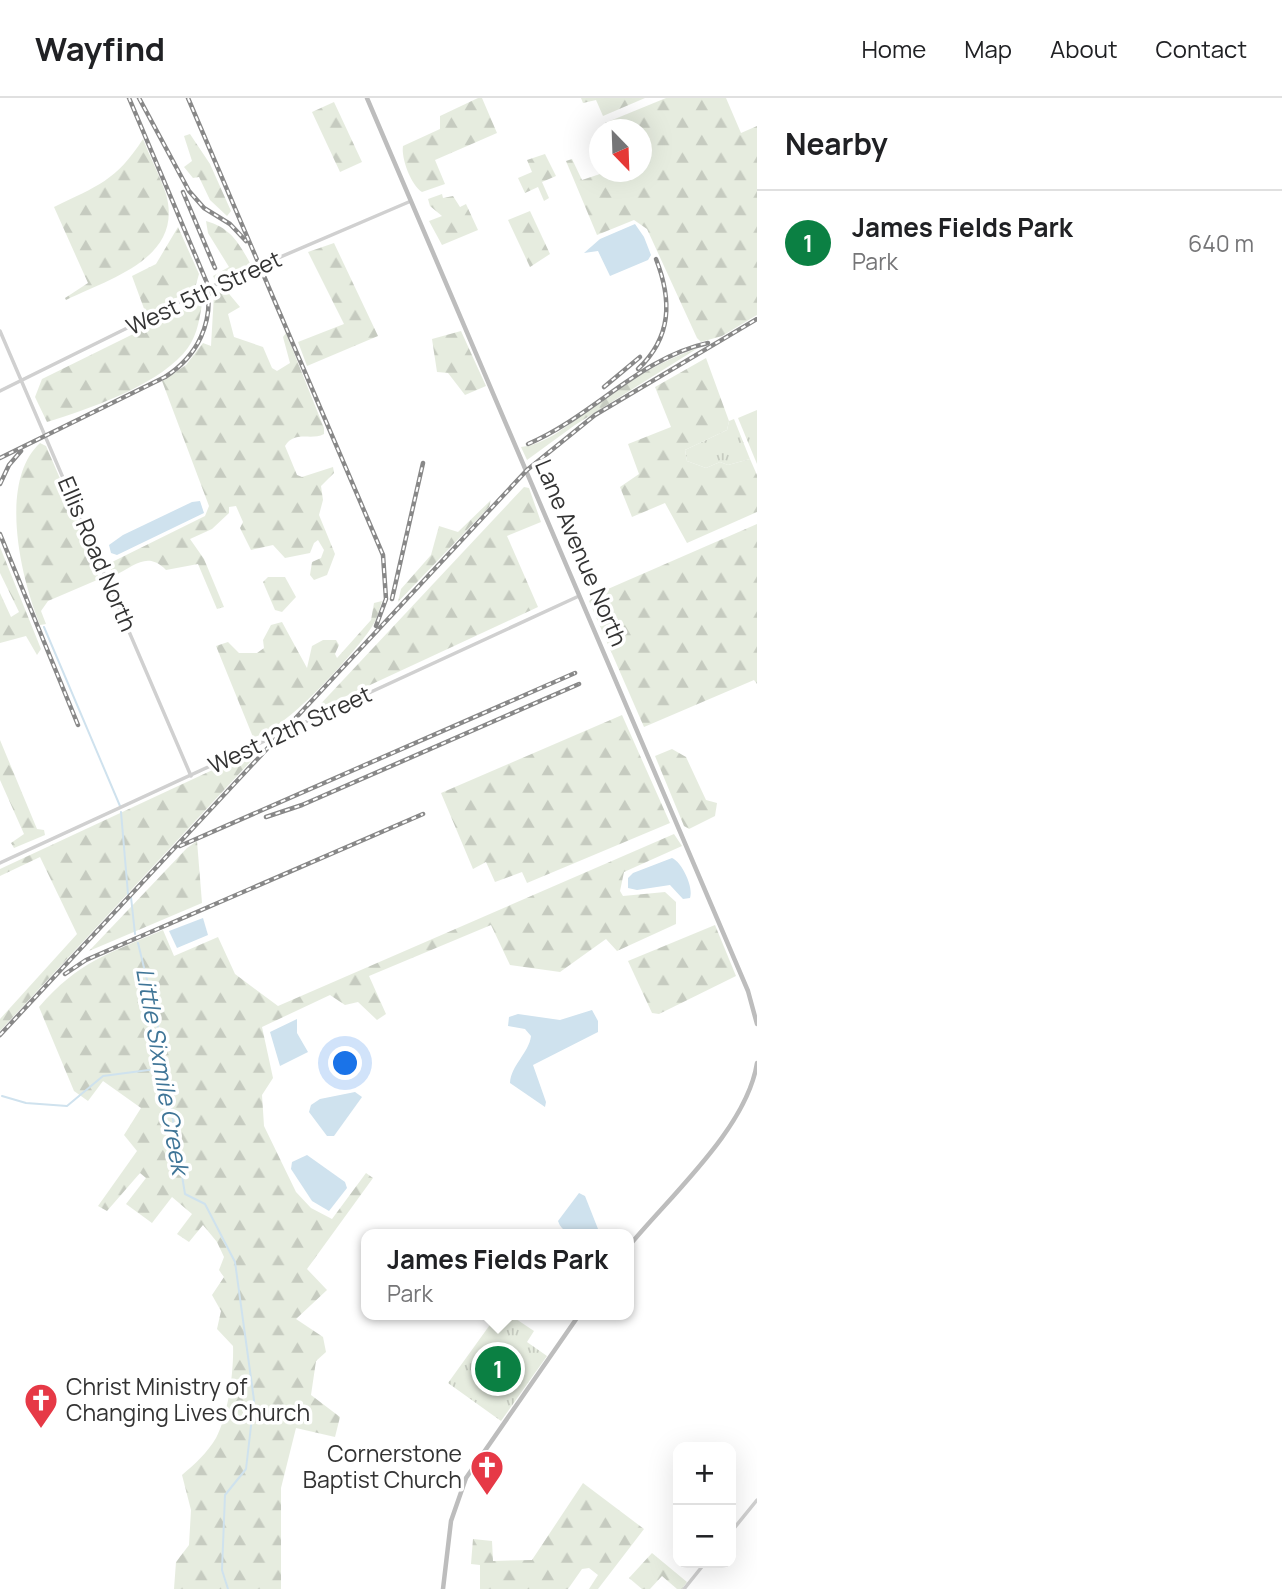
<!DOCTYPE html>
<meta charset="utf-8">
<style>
:root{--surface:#fff;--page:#f2f2f2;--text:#202124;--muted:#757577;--line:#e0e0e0;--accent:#0b8043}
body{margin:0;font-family:Manrope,sans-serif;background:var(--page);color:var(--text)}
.controls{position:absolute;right:21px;bottom:21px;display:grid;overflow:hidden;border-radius:14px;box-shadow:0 7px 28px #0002}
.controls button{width:63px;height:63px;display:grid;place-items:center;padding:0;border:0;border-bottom:2px solid var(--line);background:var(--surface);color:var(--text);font:35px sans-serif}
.compass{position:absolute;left:589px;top:21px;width:63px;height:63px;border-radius:50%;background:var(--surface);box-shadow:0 7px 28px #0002;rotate:157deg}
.you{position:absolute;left:346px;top:966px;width:24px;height:24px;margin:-18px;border:5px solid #fff;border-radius:50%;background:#1a73e8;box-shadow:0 0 0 10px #1a73e833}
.badge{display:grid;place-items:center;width:46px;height:46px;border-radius:50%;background:var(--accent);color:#fff;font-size:23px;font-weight:700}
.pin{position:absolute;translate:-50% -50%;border:4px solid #fff;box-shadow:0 2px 7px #0006}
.popup{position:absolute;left:361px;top:1131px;width:273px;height:91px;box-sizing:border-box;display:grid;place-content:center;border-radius:14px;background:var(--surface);filter:drop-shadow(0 2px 5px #0005);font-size:23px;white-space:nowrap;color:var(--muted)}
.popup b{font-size:26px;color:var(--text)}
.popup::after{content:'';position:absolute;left:50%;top:100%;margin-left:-14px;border:14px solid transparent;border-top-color:var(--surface)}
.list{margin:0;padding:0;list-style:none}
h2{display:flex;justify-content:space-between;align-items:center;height:91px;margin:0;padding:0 28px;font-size:30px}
h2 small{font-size:23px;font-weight:400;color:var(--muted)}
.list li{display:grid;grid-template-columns:46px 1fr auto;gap:21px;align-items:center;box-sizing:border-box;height:105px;padding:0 28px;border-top:2px solid var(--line)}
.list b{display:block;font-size:26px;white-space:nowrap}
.list p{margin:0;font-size:23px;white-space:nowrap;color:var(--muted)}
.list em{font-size:23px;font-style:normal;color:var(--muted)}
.map{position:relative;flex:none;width:757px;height:1491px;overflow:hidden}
header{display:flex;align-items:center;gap:42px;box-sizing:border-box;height:98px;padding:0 35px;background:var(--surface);border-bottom:2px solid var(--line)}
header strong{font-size:33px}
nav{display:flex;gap:38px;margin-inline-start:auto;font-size:24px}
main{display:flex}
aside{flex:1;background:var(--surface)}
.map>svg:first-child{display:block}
.grass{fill:url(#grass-tufts)}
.forest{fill:url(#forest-firs)}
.pitch{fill:#e6ecdf}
.water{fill:#cfe2ee}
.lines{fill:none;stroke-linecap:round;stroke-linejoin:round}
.stream{stroke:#cfe2ee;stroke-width:2}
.tertiary{stroke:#d0d0d0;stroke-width:3.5}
.secondary{stroke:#bdbdbd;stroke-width:4.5}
.rail-casing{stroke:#888;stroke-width:4.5}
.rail{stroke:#fff;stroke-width:2;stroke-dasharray:5;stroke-linecap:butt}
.labels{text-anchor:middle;stroke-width:7;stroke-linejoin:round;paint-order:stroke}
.street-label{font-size:23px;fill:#333;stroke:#fff}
.poi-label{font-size:23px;fill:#333;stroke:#fff;text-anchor:start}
.water-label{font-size:24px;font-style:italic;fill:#3f7597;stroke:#fff}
</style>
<header>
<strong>Wayfind</strong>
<nav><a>Home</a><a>Map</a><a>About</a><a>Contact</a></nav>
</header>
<main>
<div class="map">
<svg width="757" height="1491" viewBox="0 0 757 1491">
<defs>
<pattern id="grass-tufts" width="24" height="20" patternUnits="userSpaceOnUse" patternTransform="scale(1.75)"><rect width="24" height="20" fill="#e6ecdf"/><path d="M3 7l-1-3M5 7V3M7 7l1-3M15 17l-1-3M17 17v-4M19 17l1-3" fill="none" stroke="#c6cbc0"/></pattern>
<pattern id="forest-firs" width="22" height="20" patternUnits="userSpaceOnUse" patternTransform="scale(1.75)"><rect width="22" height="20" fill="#e6ecdf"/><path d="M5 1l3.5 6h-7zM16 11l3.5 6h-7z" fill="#c6cbc0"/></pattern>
</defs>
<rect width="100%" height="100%" fill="#fff"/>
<g class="grass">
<polygon points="757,312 757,366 738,320"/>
<polygon points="734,321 750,361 728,367 720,364 706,370 687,363 685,352 727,332 729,323"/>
<polygon points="497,1217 510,1217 534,1233 527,1244 547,1258 501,1323 448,1285"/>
</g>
<g class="forest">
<path d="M478 0H482L497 35 435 62 445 86 422 94C411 87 401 60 403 48L440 31V18Z"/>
<polygon points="581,0 645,0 603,18 596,2 583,5"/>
<polygon points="666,0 726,0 741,35 757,28 757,217 722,238 701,244 697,240 647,131 634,122 597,137 566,63 572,61 582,82 606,74 642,74 642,32 608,31 605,25"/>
<polygon points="334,4 362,64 340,74 312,14"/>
<polygon points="190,36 210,66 231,113 227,118 210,102 199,79 193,80 184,69 192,63 184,38"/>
<path d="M143 41C150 59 160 78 166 96 184 160 111 180 66 202L65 200 88 185 54 109C97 88 116 83 143 41Z"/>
<polygon points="545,56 556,78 542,84 549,100 544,103 538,89 525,95 518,80 532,74 527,62"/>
<polygon points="442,96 443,100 453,98 460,109 466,106 478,132 442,147 429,123 442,118 430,108 428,101"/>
<polygon points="530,113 550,156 530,169 508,122"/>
<path d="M206 123C231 130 239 145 251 167L215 182 213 178 229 169 208 135Z"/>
<polygon points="178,129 199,176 195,190 146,216 132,178 156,166"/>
<polygon points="334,145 378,238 307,268 298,244 344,226 308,154"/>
<path d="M225 191 240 209 228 216 234 239 263 249 272 270 277 273 290 265 283 239 286 235 324 330V336C311 343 295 332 285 348L297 377 302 379 333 369 334 375 321 388 323 402 319 417 335 456 327 477 314 482 310 477 312 464 321 460 324 452 318 442 314 445 310 455 285 460 273 447 251 452 240 430 243 424 236 408 229 409V415L212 431 190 441 204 461 224 509 217 511 198 466 166 472C147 453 135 468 114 478L108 466 205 418 209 408 162 283 186 267 203 245 211 248 214 196Z"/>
<path d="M202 206C199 225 196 242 183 256 153 289 89 311 47 324L35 299 42 281 190 208Z"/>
<polygon points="461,233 486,288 465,297 448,275 437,274 432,241"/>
<path d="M698 250 575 327 527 362 521 349C554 345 578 317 605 299 634 280 665 261 698 250Z"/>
<polygon points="706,260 729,323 727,332 685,352 687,363 706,370 720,364 728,367 750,361 757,377 757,414 687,445 665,405 632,419 620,389 639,376 628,346 671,329 655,289"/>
<path d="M40 345 46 348 99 471 97 482 48 503 41 513 46 526 40 527C18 472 0 382 40 345Z"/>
<polygon points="524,389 529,390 541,424 507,438 538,509 314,613"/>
<polygon points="491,402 489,409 398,504 401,491 431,457 439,428 458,434"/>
<polygon points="757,426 757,586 754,582 644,629 589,503 601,494"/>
<polygon points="0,449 41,551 37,557 26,538 0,545 0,495 11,519 19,514 0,475"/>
<polygon points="268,479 285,479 296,499 282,514 275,512 263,484"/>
<path d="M382 503C379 514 376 524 369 533 350 560 283 635 253 639L216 548 228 544 239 555H257L264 550 263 542 271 527 282 524 307 570 312 548 323 542H336L339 547 335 556 337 560 371 522 374 505Z"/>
<polygon points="622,617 670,725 527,785 522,774 495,784 486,764 473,771 441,695"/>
<polygon points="0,642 37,731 44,732 45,737 14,750 11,745 24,736 0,682"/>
<polygon points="672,651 686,659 706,702 717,705 715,718 689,731 684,728 655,658"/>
<polygon points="249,655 251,663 0,933 0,921 77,836 40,759 0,778 0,771"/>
<path d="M674 736 682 748 624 774 620 793 623 798 665 794 676 804V826L617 853 606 841 560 874 510 867 491 827 369 878 386 916 377 922 358 904 345 907 330 897 262 929 273 980 262 997 264 1028 296 1094 311 1110 332 1121 366 1075 373 1080 307 1171 327 1192 296 1221 323 1239 326 1254 316 1263 311 1297 340 1319 335 1339 296 1330 281 1390V1491H174L176 1464 189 1447 191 1412 182 1377C195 1366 207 1355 216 1340 228 1318 234 1273 233 1248L217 1231 221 1213 212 1197 224 1179 219 1172 224 1159 217 1144 203 1127 189 1144 177 1136 192 1116 172 1099 152 1125 126 1106 146 1080 140 1075 107 1113 98 1108 137 1053 124 1037 141 1010 103 983 88 1003 74 993 39 909C79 863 108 856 163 832L174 858 218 839 235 876 278 908Z"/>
<polygon points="197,743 202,805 89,853 187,750"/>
<polygon points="715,827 736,878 659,916 652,915 628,863"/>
<polygon points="583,1385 644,1431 598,1491 589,1491 598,1477 589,1470 582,1471 568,1491 480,1491 480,1467 471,1466 473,1441 492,1443 493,1463 532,1462"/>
<polygon points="652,1455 687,1484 682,1491 677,1491 662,1478 650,1491 642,1491 629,1480"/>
</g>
<polygon class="pitch" points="497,1236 531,1258 513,1289 508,1290 475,1270"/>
<g class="water">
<polygon points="635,126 644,139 651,157 648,162 610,178 598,153 584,155 600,141"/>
<polygon points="200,403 204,415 117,457 111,455 109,447 123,437 192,404"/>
<path d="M672 760C682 764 694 790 690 800L683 801 670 787 637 792 628 790V780L633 775Z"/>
<polygon points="203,820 208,837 177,850 169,833"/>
<path d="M592 912 598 923V934L533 967 546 1004 545 1009 510 985C511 967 529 955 531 938L525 931 508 928 509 919 518 916 560 922Z"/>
<polygon points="297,921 297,935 308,954 280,968 270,934"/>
<polygon points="355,994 362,999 334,1038 327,1038 309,1014 311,1007 320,1001"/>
<polygon points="307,1057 345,1084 347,1090 329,1113 312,1103 291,1071 292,1064"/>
<path d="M579 1095 585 1098 600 1136C585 1136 564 1141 558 1123Z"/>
</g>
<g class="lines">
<g class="stream">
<polyline points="44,529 120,708"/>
<polyline points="121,714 128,796"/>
<polyline points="131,799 135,836"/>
<polyline points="138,845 157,923 185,1096 205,1106 235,1164 254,1302 246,1371 225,1397 222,1472 228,1491"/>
<polyline points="2,998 26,1005 67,1008 103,978 164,970"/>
</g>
<g class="tertiary">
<polyline points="0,233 191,678"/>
<polyline points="0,293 208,190 411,103"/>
<polyline points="0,765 579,498"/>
<polyline points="731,1434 757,1402"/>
<polyline points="684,1491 705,1465"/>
</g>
<g class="secondary">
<polyline points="367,0 748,893 757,926"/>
<path d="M629 1148C670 1098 747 1030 757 965"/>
<polyline points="443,1491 451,1423 466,1380 579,1217"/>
</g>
<defs>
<g id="rail">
<polyline points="139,0 189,93 204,110 230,126 246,143"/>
<polyline points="188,0 383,457 386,501 376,528"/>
<polyline points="183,94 215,170"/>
<path d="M638 271C672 239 672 202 656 161"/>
<polyline points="604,289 640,259"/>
<path d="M528 346C592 319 639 260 708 245"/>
<path d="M0 360 165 279C198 258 214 224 207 185L129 0"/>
<polyline points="0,386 9,367 21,353"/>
<polyline points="0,436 78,627"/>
<polyline points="392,501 423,365"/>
<polyline points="266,719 302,707 579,586"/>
<polyline points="180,748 575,575"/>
<polyline points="65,876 86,862 423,716"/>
<polyline points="0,937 527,372 595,317 757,221"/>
</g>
</defs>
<use href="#rail" class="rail-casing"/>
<use href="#rail" class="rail"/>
</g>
<defs>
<symbol id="church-pin" viewBox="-11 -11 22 30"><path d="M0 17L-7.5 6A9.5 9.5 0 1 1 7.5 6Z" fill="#e63946" stroke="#fff"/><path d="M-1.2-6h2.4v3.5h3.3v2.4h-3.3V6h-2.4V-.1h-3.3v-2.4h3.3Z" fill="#fff"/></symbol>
</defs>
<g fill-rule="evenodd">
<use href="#church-pin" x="22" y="1283" width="38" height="52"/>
<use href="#church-pin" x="468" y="1350" width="38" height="52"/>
</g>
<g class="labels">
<g class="street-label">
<text transform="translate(204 195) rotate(-25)" y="8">West 5th Street</text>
<text transform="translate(581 455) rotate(67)" y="8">Lane Avenue North</text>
<text transform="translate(97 456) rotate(67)" y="8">Ellis Road North</text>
<text transform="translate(290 632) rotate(-25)" y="8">West 12th Street</text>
</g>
<g class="poi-label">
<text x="66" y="1297">Christ Ministry of<tspan x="66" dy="26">Changing Lives Church</tspan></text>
<text x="462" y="1364" text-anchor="end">Cornerstone<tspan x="462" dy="26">Baptist Church</tspan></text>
</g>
<g class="water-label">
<text transform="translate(162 973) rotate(80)" y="8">Little Sixmile Creek</text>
</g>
</g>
</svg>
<div class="controls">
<button>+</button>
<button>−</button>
</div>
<svg class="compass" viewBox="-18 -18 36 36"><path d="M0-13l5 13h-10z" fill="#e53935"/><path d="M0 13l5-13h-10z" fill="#757577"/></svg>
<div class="you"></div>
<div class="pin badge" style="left:498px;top:1271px">1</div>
<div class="popup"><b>James Fields Park</b>Park</div>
</div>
<aside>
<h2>Nearby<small></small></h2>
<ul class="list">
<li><span class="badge">1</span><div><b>James Fields Park</b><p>Park</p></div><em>640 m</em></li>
</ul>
</aside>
</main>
